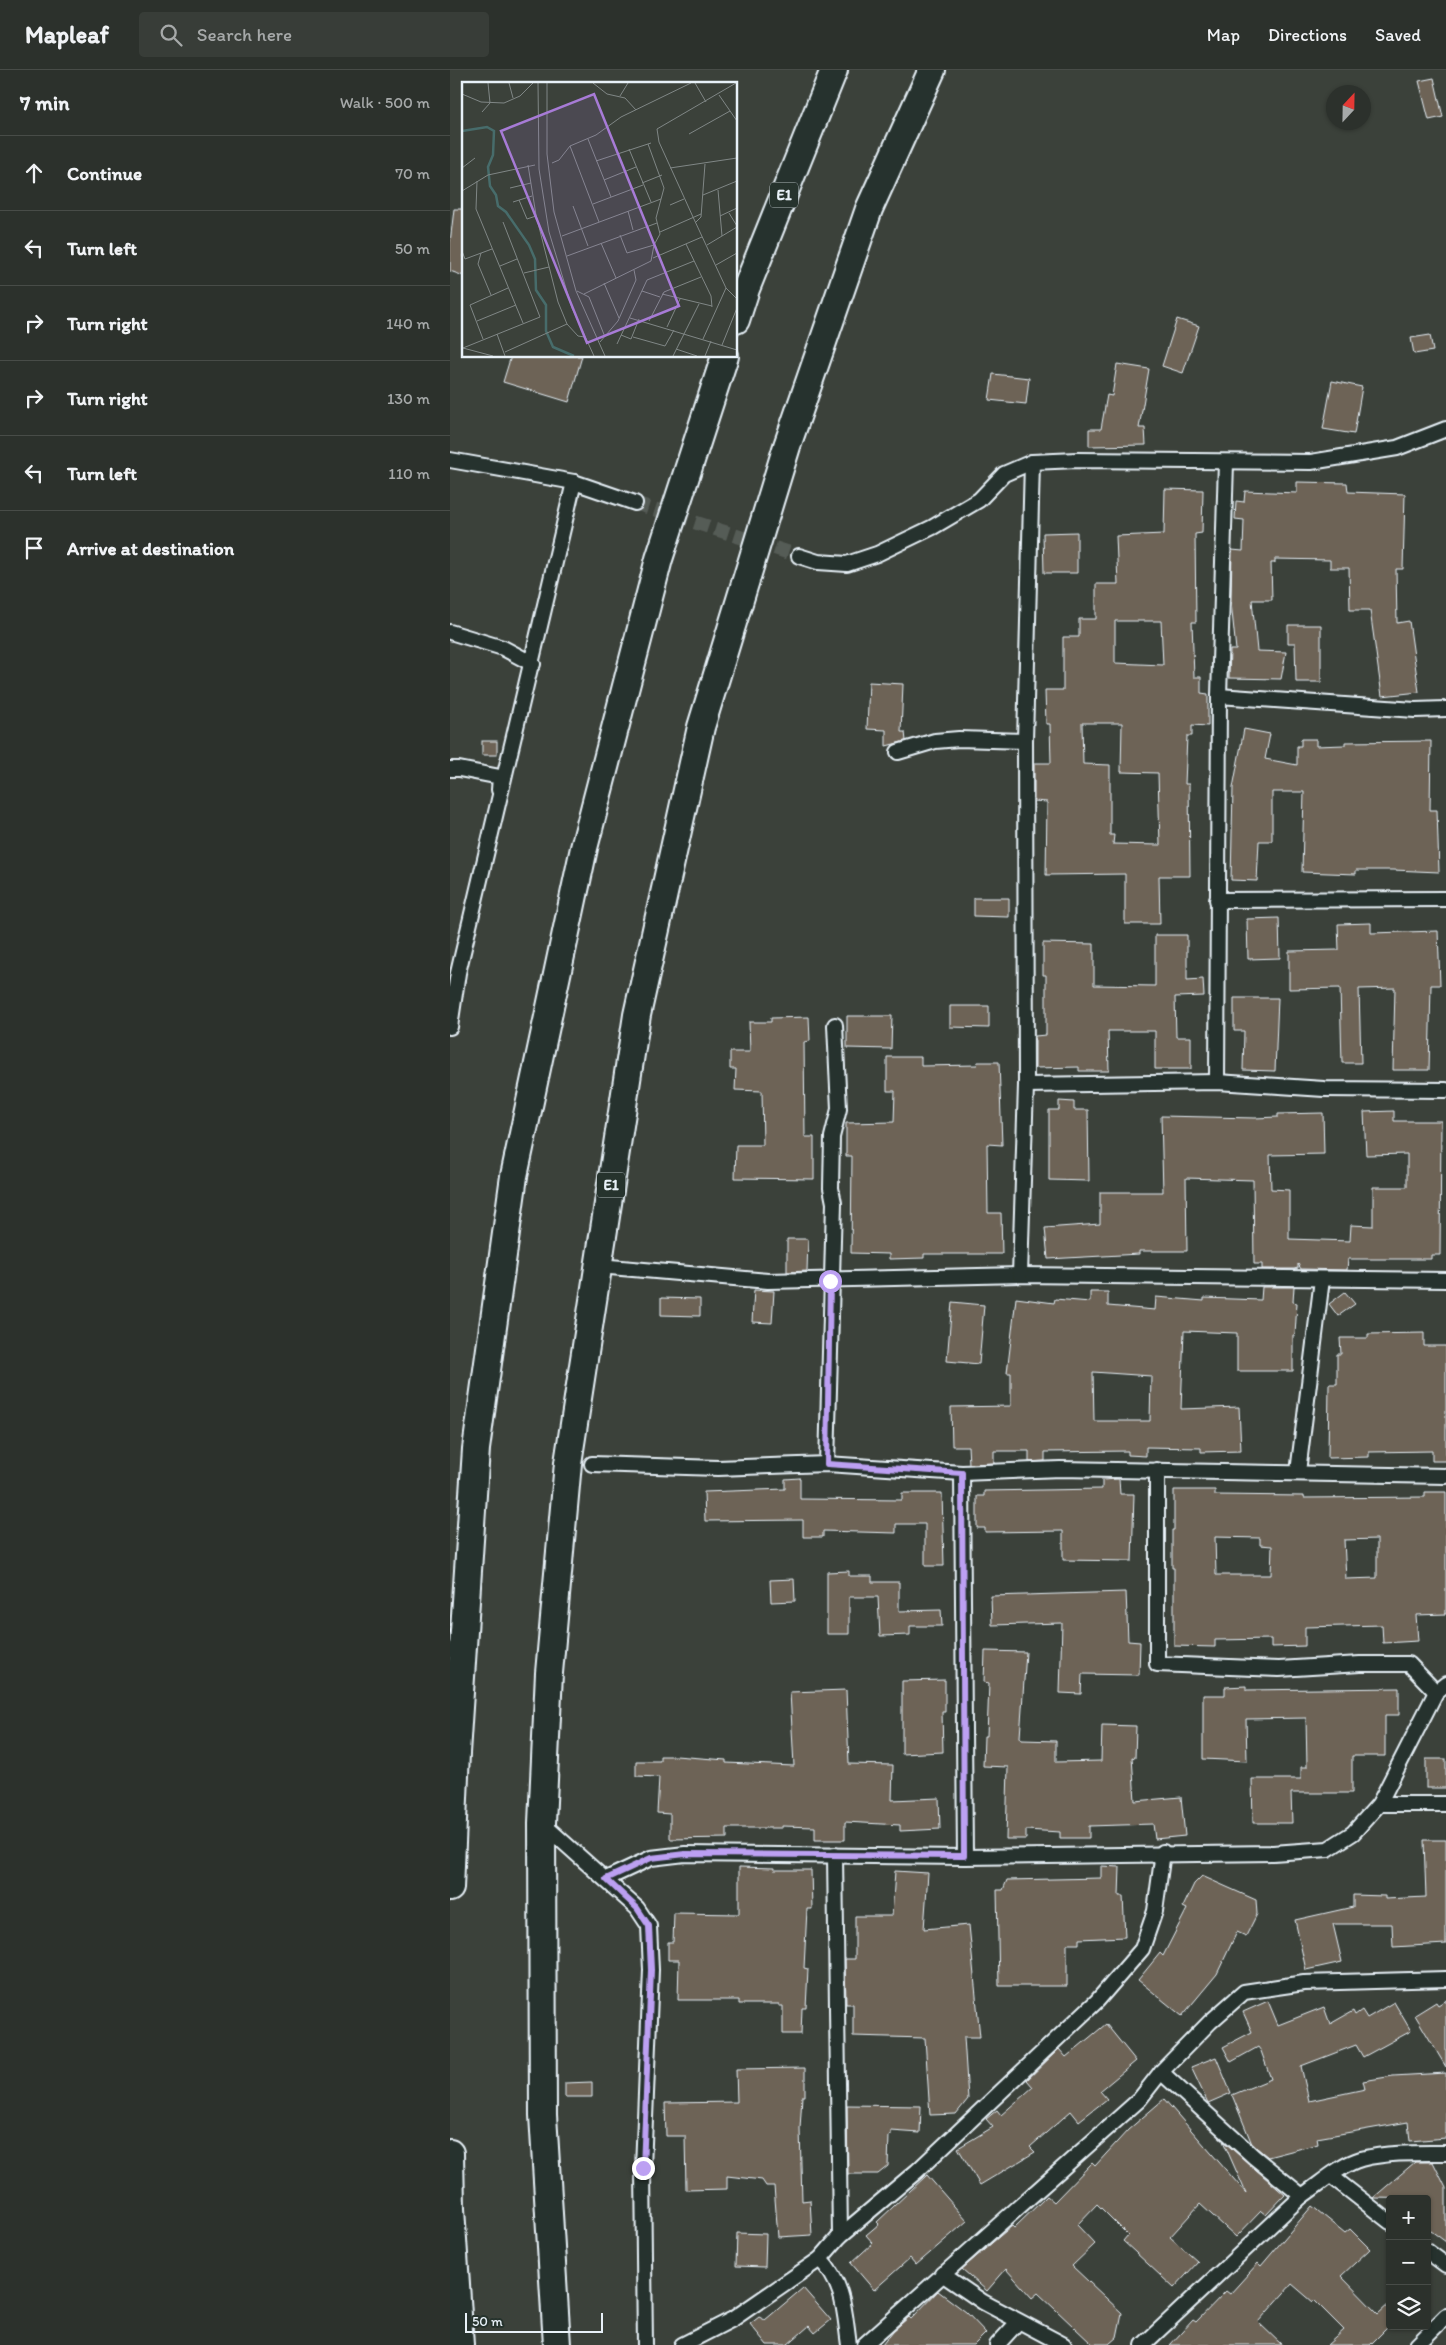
<!DOCTYPE html>
<meta charset="utf-8">
<style>
:root{--surface:#2c312c;--page:#383d38;--text:#f1f3f6;--muted:#a6a9a9;--line:#484c48}
body{margin:0;font-family:Itim,sans-serif;background:var(--page);color:var(--text)}
.controls{position:absolute;right:15px;bottom:15px;display:grid;overflow:hidden;border-radius:5px;box-shadow:0 1px 4px #0004}
.controls button{width:45px;height:45px;display:grid;place-items:center;padding:0;border:0;border-bottom:1px solid var(--line);background:var(--surface);color:var(--text);font:25px sans-serif}
.compass{position:absolute;left:876px;top:15px;width:45px;height:45px;border-radius:50%;background:var(--surface);box-shadow:0 1px 4px #0004;rotate:22deg}
.scale{position:absolute;left:15px;bottom:12px;width:138px;box-sizing:border-box;padding-left:5px;border:2px solid #e8f1f8;border-top:0;font-size:14px;line-height:18px;white-space:nowrap;color:#e8f1f8;-webkit-text-stroke:4px #26332d;paint-order:stroke}
.stop{position:absolute;width:15px;height:15px;margin:-11px;border:4px solid #bca0f2;border-radius:50%;background:#fff}
.stop.end{background:#bca0f2;border-color:#fff;box-shadow:0 1px 5px #0008}
.list{margin:0;padding:0;list-style:none}
h2{display:flex;justify-content:space-between;align-items:center;height:65px;margin:0;padding:0 20px;font-size:21px}
h2 small{font-size:16px;font-weight:400;color:var(--muted)}
.list li{display:grid;grid-template-columns:32px 1fr auto;gap:15px;align-items:center;box-sizing:border-box;height:75px;padding:0 20px;border-top:1px solid var(--line)}
.list b{display:block;font-size:19px;white-space:nowrap}
.list em{font-size:16px;font-style:normal;color:var(--muted)}
.icon{flex:none;width:28px;height:28px;fill:none;stroke:currentColor;stroke-width:2;stroke-linecap:round;stroke-linejoin:round}
.map{position:relative;flex:none;width:996px;height:2275px;overflow:hidden}
header{display:flex;align-items:center;gap:30px;box-sizing:border-box;height:70px;padding:0 25px;background:var(--surface);border-bottom:1px solid var(--line)}
header strong{font-size:24px}
nav{display:flex;gap:28px;margin-inline-start:auto;font-size:18px}
.search{width:350px;height:45px;background:var(--page);display:flex;align-items:center;gap:12px;box-sizing:border-box;padding:0 18px;border-radius:5px;color:var(--muted);font-size:19px}
main{display:flex}
aside{flex:1;background:var(--surface)}
.map>svg:first-child{display:block}
.building{fill:#6d6357;stroke:#e8f1f8;fill-rule:evenodd}
.lines{fill:none;stroke-linecap:round;stroke-linejoin:round}
.minor-tunnel{stroke:#555b56;stroke-width:14;stroke-dasharray:14 7;stroke-linecap:butt}
.minor-casing{stroke:#e8f1f8;stroke-width:18}
.motorway-casing{stroke:#e8f1f8;stroke-width:30}
.minor{stroke:#26332d;stroke-width:14}
.motorway{stroke:#26332d;stroke-width:26}
.route{stroke:#bca0f2;stroke-width:6}
.labels{text-anchor:middle;stroke-width:4;stroke-linejoin:round;paint-order:stroke}
.shield{fill:#26332d;stroke:#aeb8bb;stroke-width:1}
.shield-label{font-size:15px;font-weight:bold;fill:#e8f1f8}
.inset-river{fill:none;stroke:#476c6b;stroke-width:2.5}
.inset-road{fill:none;stroke:#808786;stroke-width:1}
.view{fill:#a77bd6;fill-opacity:0.15;stroke:#a77bd6;stroke-width:2.5}
.inset-edge{fill:none;stroke:#e8f1f8;stroke-width:2.5}
</style>
<header>
<strong>Mapleaf</strong>
<div class="search"><svg class="icon" aria-label="search" viewBox="0 0 24 24"><circle cx="10" cy="10" r="6"/><path d="M15 15l6 6"/></svg>Search here</div>
<nav><a>Map</a><a>Directions</a><a>Saved</a></nav>
</header>
<main>
<aside>
<h2>7 min<small>Walk · 500 m</small></h2>
<ul class="list">
<li><svg class="icon" aria-label="ahead" viewBox="0 0 24 24"><path d="M12 20V5M6 11l6-6 6 6"/></svg><div><b>Continue</b></div><em>70 m</em></li>
<li><svg class="icon" aria-label="left" viewBox="0 0 24 24"><path d="M17 20v-9H6M10 6l-5 5 5 5"/></svg><div><b>Turn left</b></div><em>50 m</em></li>
<li><svg class="icon" aria-label="right" viewBox="0 0 24 24"><path d="M7 20v-9h11M14 6l5 5-5 5"/></svg><div><b>Turn right</b></div><em>140 m</em></li>
<li><svg class="icon" aria-label="right" viewBox="0 0 24 24"><path d="M7 20v-9h11M14 6l5 5-5 5"/></svg><div><b>Turn right</b></div><em>130 m</em></li>
<li><svg class="icon" aria-label="left" viewBox="0 0 24 24"><path d="M17 20v-9H6M10 6l-5 5 5 5"/></svg><div><b>Turn left</b></div><em>110 m</em></li>
<li><svg class="icon" aria-label="arrive" viewBox="0 0 24 24"><path d="M6 21V4h12l-3 4 3 4H6"/></svg><div><b>Arrive at destination</b></div></li>
</ul>
</aside>
<div class="map">
<svg width="996" height="2275" viewBox="0 0 996 2275">
<rect width="100%" height="100%" fill="#3b413a"/>
<filter id="ink" filterUnits="userSpaceOnUse"><feTurbulence type="fractalNoise" baseFrequency=".02" numOctaves="2"/><feDisplacementMap in="SourceGraphic" scale="10" xChannelSelector="R" yChannelSelector="G"/><feConvolveMatrix kernelMatrix="1 2 1 2 8 2 1 2 1" color-interpolation-filters="sRGB"/></filter>
<g filter="url(#ink)">
<g class="building">
<polygon points="984,8 993,47 979,50 969,11"/>
<polygon points="4,139 14,139 14,206 0,201 0,173"/>
<polygon points="727,249 749,256 733,303 712,296"/>
<polygon points="980,265 983,281 964,284 961,268"/>
<polygon points="61,286 132,286 119,332 53,312"/>
<polygon points="667,294 699,299 689,358 695,358 696,375 639,376 639,359 651,359 657,325 662,326"/>
<polygon points="543,304 579,308 576,334 539,330"/>
<polygon points="882,311 912,317 904,364 873,359"/>
<polygon points="847,412 897,413 898,422 955,424 953,499 946,499 947,553 959,551 969,622 932,626 920,540 900,540 899,498 880,498 880,490 825,489 825,493 821,493 822,530 802,530 807,581 836,582 831,609 779,608 780,580 786,580 781,532 782,480 793,481 794,450 785,449 786,431 794,432 795,421 847,423"/>
<path d="M715 419 753 420 752 463 745 464 746 552H742L744 607H751V623L758 624V656L742 655V666H737L735 714H739L740 806H709L710 854H675V804L596 805 597 732 584 731V693H601L600 654H596L595 620H613V567H629V549H646V514H668L666 466 714 464ZM665 551H711L713 595 665 593ZM632 653H672L671 702 708 703 710 775 663 774 664 765H660V695L633 694Z"/>
<polygon points="627,462 627,503 594,503 593,463"/>
<polygon points="838,555 871,555 871,612 846,612 845,573 838,573"/>
<polygon points="419,612 453,614 451,662 455,662 456,671 436,676 436,660 417,659"/>
<polygon points="794,659 820,664 815,689 847,695 847,676 851,676 851,669 866,669 866,676 895,675 895,672 981,671 980,740 987,740 989,802 943,800 906,800 906,804 852,802 854,722 822,722 822,771 809,771 807,811 781,810 783,718"/>
<rect x="32" y="671" width="15" height="14"/>
<polygon points="524,828 559,828 559,847 524,846"/>
<polygon points="829,848 830,888 798,889 797,849"/>
<polygon points="921,853 921,863 988,861 990,915 981,915 979,1000 943,1000 945,918 909,919 911,993 892,993 890,918 839,919 839,881 889,880 888,854"/>
<polygon points="705,865 737,865 737,910 753,909 754,926 725,927 726,967 741,967 741,999 705,999 705,961 658,961 659,1001 629,1001 629,997 585,998 585,966 596,965 596,905 593,905 593,873 644,874 644,915 705,916"/>
<polygon points="784,928 828,928 825,1001 793,1000 794,961 784,961"/>
<polygon points="500,936 539,936 539,958 500,957"/>
<polygon points="397,946 442,946 441,979 397,978"/>
<polygon points="359,947 360,971 354,972 355,1067 364,1067 364,1109 285,1108 286,1075 313,1075 312,1021 285,1020 286,999 280,999 280,982 300,982 299,952 321,952 321,948"/>
<polygon points="437,987 471,987 471,996 527,995 528,992 549,992 552,1075 537,1074 538,1143 551,1143 552,1184 474,1184 474,1188 439,1189 439,1184 401,1183 402,1086 396,1086 396,1053 444,1052 445,1021 437,1021"/>
<polygon points="609,1031 624,1032 624,1040 638,1040 639,1111 599,1110 599,1040 609,1040"/>
<polygon points="944,1041 944,1051 991,1051 990,1185 981,1185 981,1189 898,1189 897,1200 851,1199 848,1194 848,1198 844,1199 812,1199 812,1194 804,1194 803,1110 736,1108 737,1181 689,1181 689,1184 598,1189 595,1158 650,1154 650,1122 713,1122 711,1046 805,1048 828,1047 828,1044 873,1043 874,1084 820,1085 821,1119 839,1120 839,1169 900,1171 901,1155 923,1156 923,1117 957,1117 957,1084 916,1085 914,1042"/>
<polygon points="337,1169 358,1169 357,1201 337,1202"/>
<path d="M812 1217H844L843 1232 847 1233 845 1265H843V1301H787V1263L734 1261 731 1339 789 1337 791 1381 751 1382V1378L696 1377V1386L678 1385V1381L595 1382V1391L579 1392V1381H544V1393L519 1394 518 1376H502L501 1337 561 1336V1303H557L566 1228 604 1233 605 1229 640 1232V1222H658V1236L705 1240 706 1227 754 1231V1228L811 1230ZM643 1302 701 1306 700 1351H644Z"/>
<polygon points="304,1220 324,1221 322,1253 302,1252"/>
<polygon points="895,1222 905,1234 888,1246 879,1234"/>
<polygon points="211,1228 250,1229 250,1246 211,1245"/>
<polygon points="502,1232 534,1235 529,1294 497,1291"/>
<polygon points="974,1263 974,1276 996,1276 996,1391 982,1391 982,1381 919,1382 919,1387 878,1388 879,1314 887,1314 887,1284 891,1284 890,1268 918,1268 918,1264"/>
<polygon points="350,1408 350,1429 452,1430 452,1423 492,1423 494,1496 475,1496 475,1454 446,1454 446,1463 373,1461 373,1467 353,1467 353,1450 255,1451 254,1422 335,1419 335,1409"/>
<polygon points="669,1409 670,1424 684,1424 682,1491 613,1490 613,1461 535,1462 535,1458 527,1458 527,1426 534,1426 534,1421 652,1419 652,1410"/>
<path d="M724 1420H765V1425L854 1426V1428L975 1427V1422H996V1544L966 1545 968 1571 933 1573 932 1555 855 1557V1576L821 1577V1569L765 1570V1577L724 1576V1498H722V1460H724ZM765 1467 810 1468V1475L822 1476 821 1505H766ZM927 1469V1508L896 1509 894 1470Z"/>
<polygon points="399,1501 399,1506 422,1506 422,1512 449,1512 449,1541 491,1540 492,1556 460,1556 460,1565 430,1566 428,1527 399,1527 399,1564 377,1564 377,1502"/>
<polygon points="344,1509 345,1531 321,1532 320,1510"/>
<polygon points="676,1522 678,1571 690,1572 689,1605 632,1604 631,1624 610,1623 612,1553 542,1555 541,1526"/>
<polygon points="535,1581 576,1582 570,1667 572,1670 606,1671 606,1692 651,1691 652,1655 686,1656 685,1688 682,1687 685,1731 731,1727 735,1766 705,1769 703,1754 639,1756 639,1768 610,1768 610,1762 576,1760 576,1769 556,1769 558,1697 533,1696 534,1666 537,1666 539,1613 534,1612"/>
<polygon points="495,1610 495,1642 492,1642 493,1682 452,1684 452,1611"/>
<polygon points="796,1616 796,1620 949,1618 949,1645 935,1645 935,1686 902,1686 902,1723 841,1723 842,1753 803,1753 802,1709 851,1709 851,1697 857,1697 856,1648 796,1649 797,1691 753,1689 753,1625 775,1625 775,1617"/>
<polygon points="396,1620 399,1694 443,1695 442,1730 489,1728 490,1759 450,1761 450,1755 395,1752 395,1770 365,1770 365,1757 332,1756 332,1758 277,1758 277,1768 220,1769 220,1744 207,1743 209,1707 186,1706 186,1691 210,1691 210,1686 226,1686 276,1690 276,1693 344,1696 340,1622"/>
<rect x="976" y="1689" width="20" height="29"/>
<polygon points="974,1770 996,1770 996,1874 943,1877 942,1854 883,1854 892,1892 856,1900 845,1850 903,1837 903,1825 935,1826 935,1829 976,1827"/>
<polygon points="651,1796 670,1797 669,1826 673,1826 675,1867 629,1869 629,1874 617,1874 617,1916 549,1916 547,1820 553,1820 557,1810 651,1808"/>
<polygon points="289,1797 324,1798 324,1800 361,1800 362,1839 357,1839 354,1898 358,1899 356,1938 352,1938 351,1964 333,1964 333,1936 329,1936 329,1934 289,1934 289,1930 228,1930 229,1890 218,1890 218,1872 223,1872 224,1843 289,1844"/>
<polygon points="445,1801 478,1803 474,1859 519,1855 530,1967 514,1967 518,2029 506,2044 480,2045 475,1968 403,1966 403,1934 396,1934 395,1889 405,1889 405,1846 442,1846"/>
<polygon points="752,1806 806,1830 807,1844 796,1866 787,1862 767,1904 732,1946 688,1910 710,1883 713,1886 737,1839 733,1837 744,1814"/>
<polygon points="996,1930 996,1997 965,1945 986,1932 988,1935"/>
<polygon points="818,1931 828,1955 874,1937 880,1954 903,1941 905,1945 912,1940 917,1948 944,1932 961,1961 913,1987 906,1975 851,1996 859,2031 915,2019 913,2011 943,2006 996,2003 996,2068 960,2071 958,2052 867,2068 868,2074 818,2087 802,2074 782,2025 821,2009 811,1981 808,1977 781,1992 773,1977 802,1962 793,1942"/>
<polygon points="656,1954 686,1991 650,2021 657,2029 629,2051 621,2041 580,2077 585,2082 530,2115 508,2078 543,2057 536,2049 547,2040 551,2045 583,2017 577,2010 609,1979 616,1987"/>
<polygon points="766,1987 781,2023 758,2033 741,1997"/>
<polygon points="355,1998 355,2026 352,2026 350,2059 352,2131 360,2130 362,2165 328,2167 324,2116 316,2116 312,2110 277,2106 277,2119 236,2120 235,2066 216,2066 215,2033 287,2032 286,1999"/>
<polygon points="142,2012 142,2027 115,2027 115,2013"/>
<polygon points="714,2029 796,2123 773,2071 835,2125 816,2145 811,2141 786,2167 750,2134 720,2167 748,2192 724,2218 673,2171 678,2165 647,2134 627,2155 645,2174 622,2196 672,2243 667,2267 659,2274 642,2274 588,2223 582,2228 556,2199 537,2221 512,2199 550,2166 562,2156 564,2158 597,2126 604,2132 642,2093 645,2096 678,2060"/>
<polygon points="397,2035 471,2036 470,2063 441,2061 441,2065 439,2065 438,2096 428,2104 398,2104"/>
<polygon points="965,2092 983,2092 996,2118 996,2172 977,2158 977,2129 923,2128"/>
<polygon points="477,2105 517,2151 466,2195 460,2188 424,2220 401,2193 423,2173 416,2165 429,2154 427,2152"/>
<polygon points="862,2136 895,2163 900,2159 920,2179 891,2206 928,2244 940,2233 940,2255 920,2275 877,2275 894,2260 864,2230 863,2232 842,2214 808,2252 832,2275 720,2275 743,2250 746,2252 776,2221 780,2224 808,2193 811,2196"/>
<polygon points="287,2163 316,2164 315,2197 286,2196"/>
<polygon points="353,2218 381,2250 365,2263 359,2256 337,2275 317,2275 300,2254 309,2247 315,2250"/>
<polygon points="488,2221 516,2242 536,2263 524,2275 432,2275 443,2261 459,2247 461,2249"/>
</g>
<g class="lines">
<polyline class="minor-tunnel" points="185,433 349,486"/>
<defs>
<g id="minor">
<polyline points="0,390 124,412 185,433"/>
<polyline points="349,486 368,492 397,494 427,484 483,457 529,430 554,404 582,392 627,390 861,392 947,378 996,359"/>
<polyline points="0,562 53,578 83,594"/>
<polyline points="769,626 965,640 996,639"/>
<polyline points="448,682 485,671 509,669 575,671"/>
<polyline points="0,699 9,699 50,707 49,720"/>
<polyline points="767,830 996,829"/>
<polyline points="0,957 8,903 124,412"/>
<polyline points="767,1012 769,626 776,392"/>
<polyline points="576,1015 767,1012 874,1019 996,1020"/>
<polyline points="149,1196 318,1211 570,1205 996,1210"/>
<polyline points="570,1205 576,1015 575,671 582,392"/>
<polyline points="142,1394 268,1398 377,1394 512,1403 610,1399 996,1406"/>
<polyline points="377,1394 384,1133 381,1118 382,1067 389,1039 385,955"/>
<polyline points="707,1400 707,1594 829,1599 910,1594 959,1594 986,1622"/>
<polyline points="848,1402 872,1209"/>
<polyline points="512,1403 515,1787"/>
<polyline points="929,1734 996,1734"/>
<polyline points="92,1753 187,1838 199,1856 201,1900 193,2098 195,2275"/>
<polyline points="385,1785 390,2166"/>
<polyline points="156,1809 201,1788 235,1784 515,1787 823,1783 878,1779 903,1763 929,1734 986,1622 996,1614"/>
<polyline points="711,2002 804,2087 852,2126"/>
<polyline points="881,2106 940,2152"/>
<polyline points="977,2181 996,2195"/>
<path d="M370 2189C395 2216 394 2240 399 2275"/>
<polyline points="492,2204 533,2232 614,2275"/>
<polyline points="232,2275 283,2249 370,2189 390,2166 467,2101 647,1931 692,1879 705,1841 713,1782"/>
<polyline points="414,2275 689,2030 711,2002 760,1952 794,1922 854,1913 996,1909"/>
<polyline points="547,2275 568,2252"/>
<path d="M693 2275 852 2126C870 2114 890 2095 911 2089 939 2082 968 2083 996 2083"/>
<polyline points="967,2275 996,2246"/>
</g>
<g id="motorway">
<polyline points="286,250 296,219 384,0"/>
<polyline points="0,1818 6,1683 26,1379 64,1106 134,778 209,489 275,286"/>
<polyline points="0,2083 1,2139 10,2275"/>
<polyline points="107,2275 93,2045 92,1753 99,1603 118,1393 187,945 251,657 337,376 419,139 482,0"/>
</g>
</defs>
<use href="#minor" class="minor-casing"/>
<use href="#motorway" class="motorway-casing"/>
<use href="#minor" class="minor"/>
<use href="#motorway" class="motorway"/>
</g>
</g>
<g class="lines" filter="url(#ink)">
<polyline class="route" points="193,2098 201,1900 199,1856 187,1838 156,1809 201,1788 235,1784 514,1786 512,1403 377,1394 380,1211"/>
</g>
<g class="labels">
<g class="shield">
<rect x="320" y="112.5" width="28" height="25" rx="4"/>
<rect x="147" y="1102.5" width="28" height="25" rx="4"/>
</g>
<g class="shield-label">
<text x="334" y="130">E1</text>
<text x="161" y="1120">E1</text>
</g>
</g>
<g transform="translate(12 12)">
<rect width="275" height="275" fill="#3b413a"/>
<path class="inset-river" d="M0 49 25 45 32 49 31 73 26 85 28 104 34 113 36 124 44 130 67 163 73 177 74 208 84 223V249L91 265 112 274"/>
<path class="inset-road" d="M47 1 51 16M76 1 77 87 87 150 110 226 132 274M85 1V72L92 130 114 209 143 274M131 1 145 12 163 16 174 28M233 1 244 20M274 1 195 47 197 60 231 135 264 206 275 217M0 12 19 20 42 21 58 14 71 1M257 13 275 39M158 14 166 1M20 30 28 21 26 1M227 52 268 29M126 57 149 115M108 64 137 140M167 67 189 120M134 79 189 61M90 81 97 78 108 64 134 53 159 35 229 1M66 83 74 133 96 220 105 242 116 254 123 255M0 86 13 76M208 86 275 76M142 98 174 85M15 99 14 127 61 241M180 101 200 93M48 106 69 101M256 108 260 154M0 109 26 93 73 83M241 113 275 99M57 118 65 137 74 134M51 120 70 114M131 122 181 103M208 123 222 117M111 124 126 164M166 129 171 148M267 131 275 144M258 134 275 126M233 141 239 135 243 82M198 150 239 132M158 153 165 171 192 163M100 154 199 117M139 161 154 196M224 162 249 214 250 225M245 163 275 145M0 169 3 177 30 167M19 171 16 182 29 213M105 174 195 141M191 176 240 155M254 183 275 171M38 184 55 177M62 191 87 185M142 201 157 236M115 209 127 215 143 255M180 209 198 215M122 212 189 179 192 163 198 152 194 136 202 106 186 62M200 212 250 224M168 236 275 268M15 239 54 223M187 239 202 210 239 195M205 245 218 217M35 252 43 274M159 253 169 257 177 237M171 255 203 264 212 248M21 257 8 223 46 206M241 257 264 206M138 260 156 239 174 198 172 188M155 262 185 198 232 179M260 263 275 226M1 266 78 235 41 140M1 266 31 274M214 267 235 274M43 270 105 242M211 274 237 222M243 274 249 259"/>
<path class="view" d="M132 12 217 224 125 261 39 49Z"/>
<rect width="275" height="275" class="inset-edge"/>
</g>
</svg>
<div class="controls">
<button>+</button>
<button>−</button>
<button><svg class="icon" aria-label="layers" viewBox="0 0 24 24"><path d="M12 4l9 5-9 5-9-5zM3 14l9 5 9-5"/></svg></button>
</div>
<svg class="compass" viewBox="-18 -18 36 36"><path d="M0-13l5 13h-10z" fill="#e53935"/><path d="M0 13l5-13h-10z" fill="#a6a9a9"/></svg>
<div class="scale">50 m</div>
<div class="stop" style="left:380px;top:1211px"></div>
<div class="stop end" style="left:193px;top:2098px"></div>
</div>
</main>
